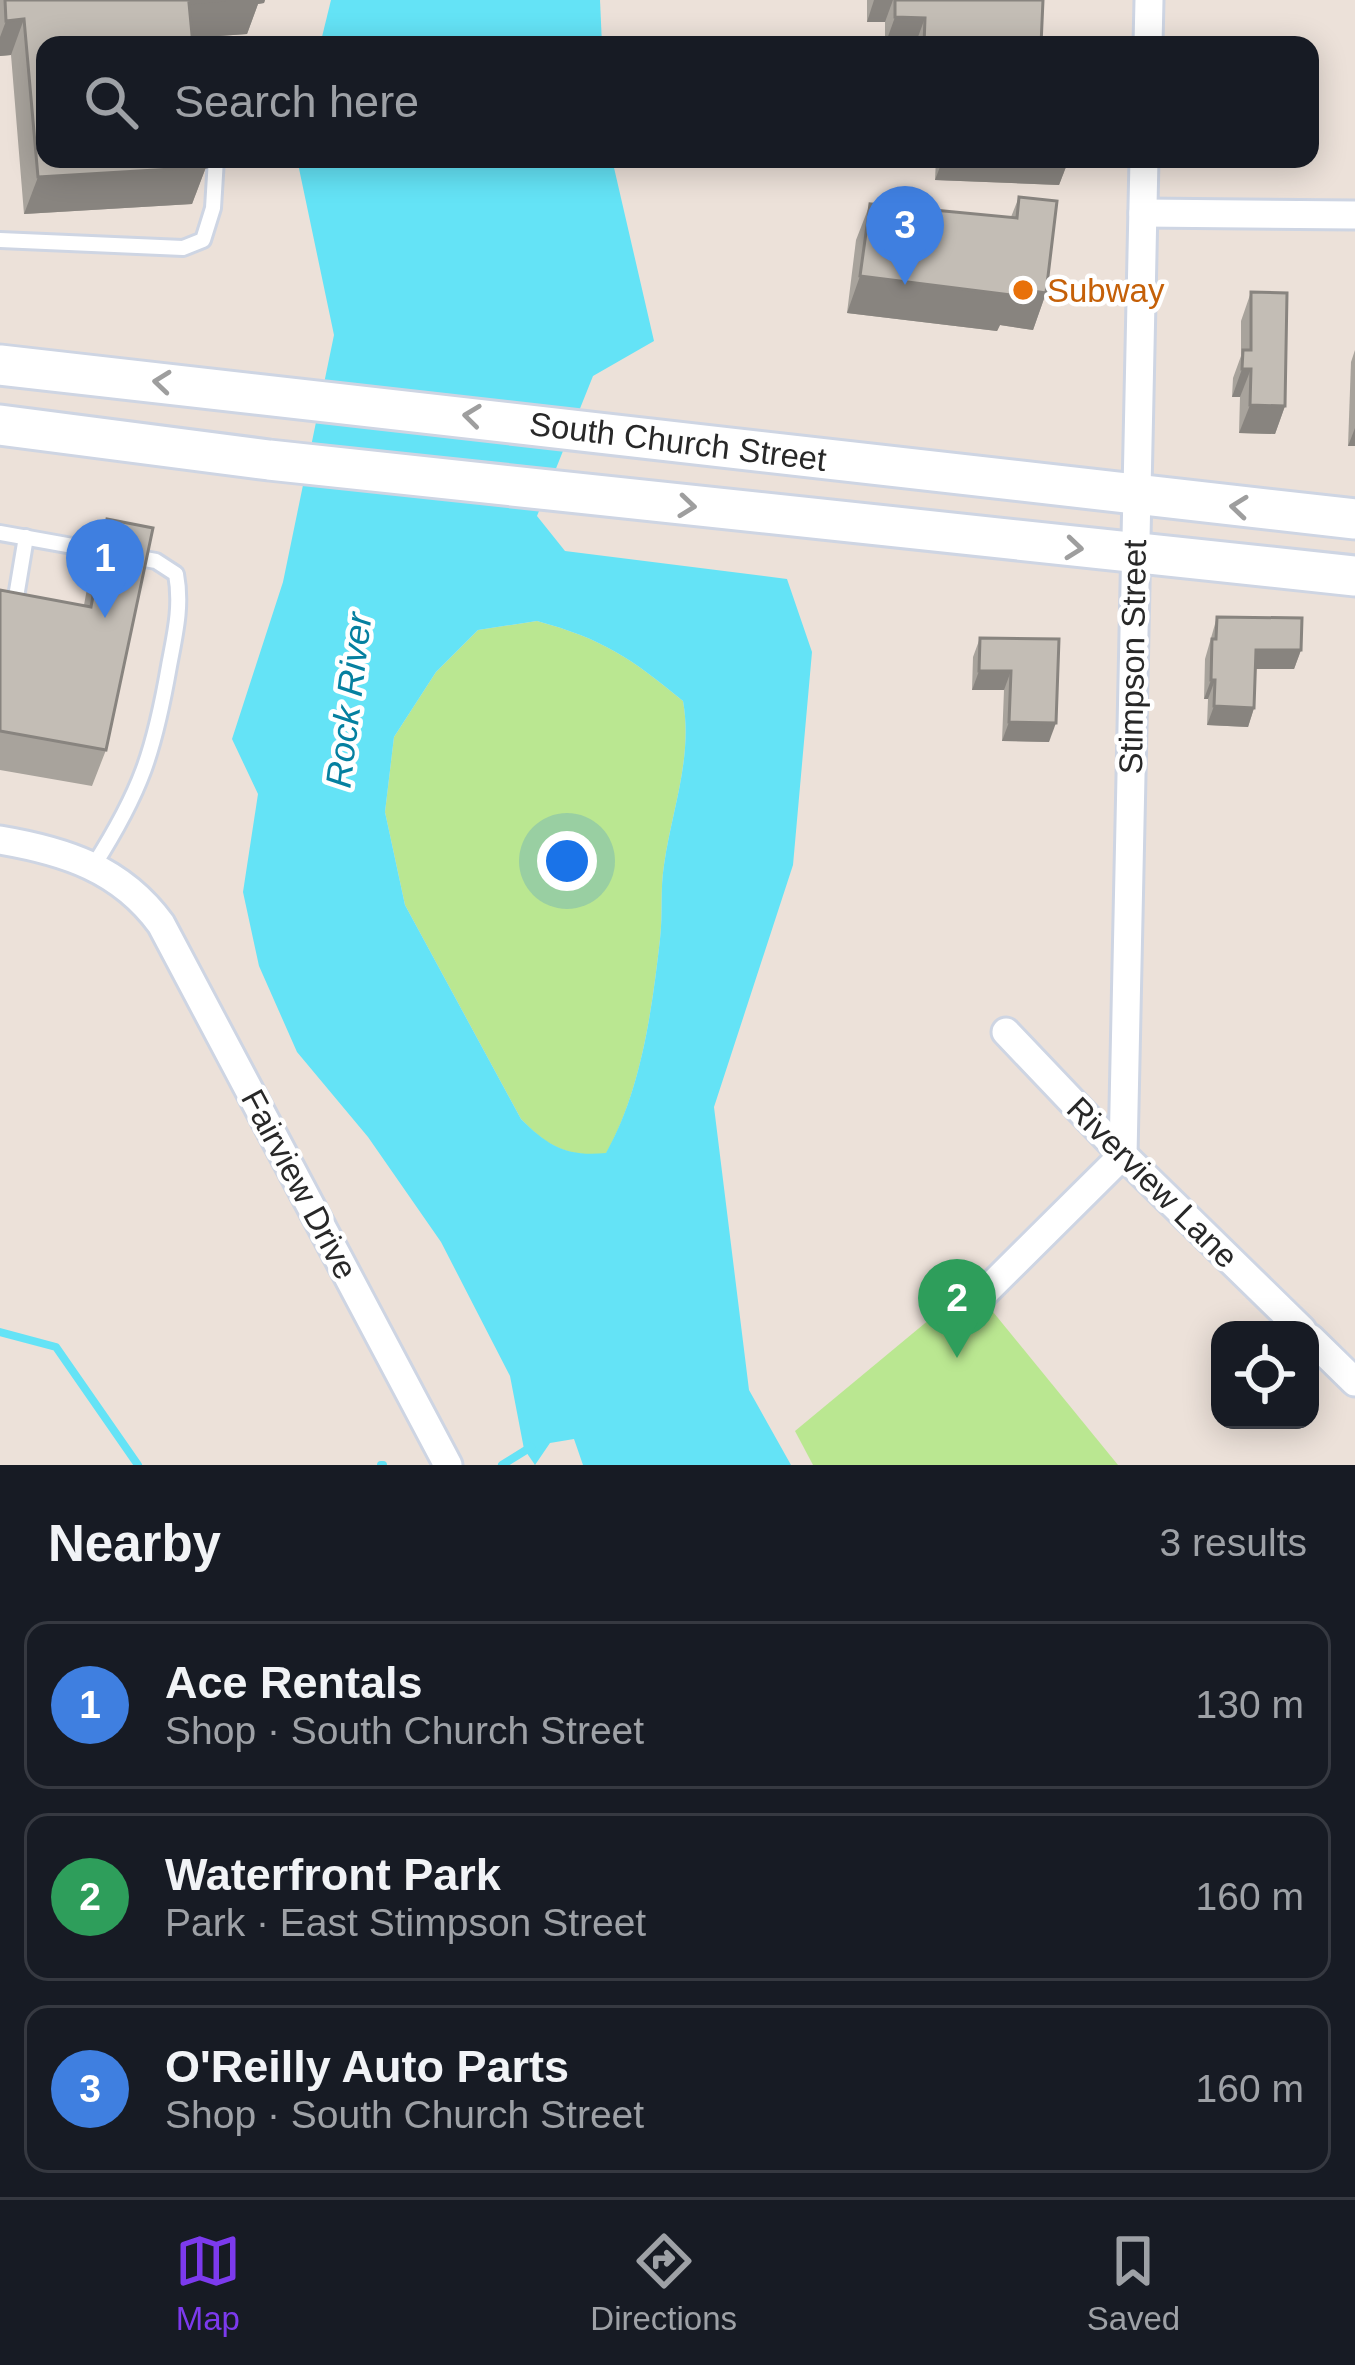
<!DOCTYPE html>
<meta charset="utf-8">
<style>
:root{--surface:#171b24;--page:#20242c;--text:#f1f3f6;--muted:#9ea1a6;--line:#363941;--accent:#7c3aed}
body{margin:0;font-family:Arial,sans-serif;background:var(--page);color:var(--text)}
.controls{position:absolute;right:36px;bottom:36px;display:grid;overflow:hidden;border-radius:24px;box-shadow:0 6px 30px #0003}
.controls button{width:108px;height:108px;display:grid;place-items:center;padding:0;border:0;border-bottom:3px solid var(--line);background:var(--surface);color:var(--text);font:60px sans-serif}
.you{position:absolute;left:567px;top:861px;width:42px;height:42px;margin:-30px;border:9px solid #fff;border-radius:50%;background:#1a73e8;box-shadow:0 0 0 18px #1a73e833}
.badge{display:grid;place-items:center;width:78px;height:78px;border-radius:50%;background:var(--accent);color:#fff;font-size:39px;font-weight:700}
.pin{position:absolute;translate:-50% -99px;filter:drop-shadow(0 3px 6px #0008)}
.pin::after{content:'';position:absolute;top:63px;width:42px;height:36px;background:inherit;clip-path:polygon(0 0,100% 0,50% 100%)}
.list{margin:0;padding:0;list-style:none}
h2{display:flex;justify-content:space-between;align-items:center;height:156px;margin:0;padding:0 48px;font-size:51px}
h2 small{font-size:39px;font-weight:400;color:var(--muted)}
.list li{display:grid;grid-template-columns:78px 1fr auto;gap:36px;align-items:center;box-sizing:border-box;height:168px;margin:0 24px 24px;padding:0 24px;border:3px solid var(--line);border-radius:24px}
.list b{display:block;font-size:45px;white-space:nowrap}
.list p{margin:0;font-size:39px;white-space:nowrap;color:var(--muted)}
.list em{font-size:39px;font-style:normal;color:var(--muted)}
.icon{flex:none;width:66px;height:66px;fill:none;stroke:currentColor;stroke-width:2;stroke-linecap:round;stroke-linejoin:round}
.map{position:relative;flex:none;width:1355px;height:1465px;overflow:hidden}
.search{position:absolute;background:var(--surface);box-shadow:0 6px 30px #0003;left:36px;right:36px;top:36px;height:132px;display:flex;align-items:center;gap:30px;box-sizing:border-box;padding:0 42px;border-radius:24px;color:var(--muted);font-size:45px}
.sheet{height:732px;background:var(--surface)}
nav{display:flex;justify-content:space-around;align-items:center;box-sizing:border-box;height:168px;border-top:3px solid var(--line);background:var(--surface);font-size:33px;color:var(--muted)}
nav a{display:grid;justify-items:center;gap:6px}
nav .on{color:var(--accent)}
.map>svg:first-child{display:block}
.green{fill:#bae791}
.water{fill:#64e3f6;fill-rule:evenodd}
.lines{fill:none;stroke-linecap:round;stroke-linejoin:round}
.stream{stroke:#64e3f6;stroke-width:8}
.service-casing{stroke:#ced5e3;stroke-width:20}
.minor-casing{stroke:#ced5e3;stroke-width:33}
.secondary-casing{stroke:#ced5e3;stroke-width:45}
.service{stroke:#fff;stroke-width:14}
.minor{stroke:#fff;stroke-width:27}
.secondary{stroke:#fff;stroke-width:39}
.wall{fill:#a8a39c}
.shaded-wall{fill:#88847f}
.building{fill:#c3bdb5;stroke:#88847f;stroke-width:3}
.oneway{stroke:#9e9e9e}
.food-dot{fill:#e8710a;stroke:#fff;stroke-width:4.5}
.labels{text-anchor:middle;stroke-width:9;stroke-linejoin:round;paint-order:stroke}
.food-label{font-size:33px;fill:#c56008;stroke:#fff;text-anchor:start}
.street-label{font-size:33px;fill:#282828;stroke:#fff}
.water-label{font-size:36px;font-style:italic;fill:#0580a0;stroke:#fff}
</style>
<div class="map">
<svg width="1355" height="1465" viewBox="0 0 1355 1465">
<rect width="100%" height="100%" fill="#ece1d9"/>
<g class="green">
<path d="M537 621C603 639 631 658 683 701 693 757 672 809 664 865 660 890 663 915 660 939 652 1010 641 1091 606 1154 567 1157 548 1147 521 1119L405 905 385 812 394 737 436 672 478 630Z"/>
<polygon points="971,1285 1118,1465 813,1465 795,1431"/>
</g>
<g class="water">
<polygon points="331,0 600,0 602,45 320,45"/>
<path d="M297 159H612L654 341 593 376 537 516 565 551 787 579 812 652 793 865 714 1107 749 1390 791 1465H583L574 1439 550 1443 535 1465 524 1449 510 1376 441 1242 368 1137 297 1052 259 966 243 892 258 794 232 739 283 582 334 335ZM537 621C603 639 631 658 683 701 693 757 672 809 664 865 660 890 663 914 660 939 652 1010 641 1091 606 1153 567 1157 548 1146 521 1119L405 905 385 812 394 737 436 672 478 630Z"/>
</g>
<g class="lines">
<g class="stream">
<polyline points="0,1332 56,1347 138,1465"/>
<polyline points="381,1465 383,1465"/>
<polyline points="502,1465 531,1447"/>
</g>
<defs>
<g id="service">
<polyline points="0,240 183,248 203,240 213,208 216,159"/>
<path d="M0 533 156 561 176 574C182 606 175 634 169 666 154 752 141 791 94 865"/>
<polyline points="0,619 12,621 26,537"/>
</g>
<g id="minor">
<polyline points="1148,45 1149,0"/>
<polyline points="1143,213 1355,215"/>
<path d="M0 840C65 851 121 869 161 924L448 1465"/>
<polyline points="1006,1032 1123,1155 1302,1330"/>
<polyline points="970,1307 1123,1155 1144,159"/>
<polyline points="1310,1338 1355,1382"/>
</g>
<g id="secondary">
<polyline points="0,365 1355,519"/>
<polyline points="0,425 269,460 1355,576"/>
</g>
</defs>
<use href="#service" class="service-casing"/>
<use href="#minor" class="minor-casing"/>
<use href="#secondary" class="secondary-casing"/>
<use href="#service" class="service"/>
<use href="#minor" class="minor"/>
<use href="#secondary" class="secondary"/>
</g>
<g class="wall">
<polygon points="0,0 265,0 264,3 258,4 247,34 193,38 206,167 192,204 24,214 11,55 0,56"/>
<polygon points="867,0 1043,0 1041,45 885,45 885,22 867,22"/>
<polygon points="936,159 1069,159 1059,185 935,180"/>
<polygon points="1019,197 1046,293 1033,330 1000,325 997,331 847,313 856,240 870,204 1011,217"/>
<polygon points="1251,292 1285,406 1275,434 1239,433 1240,397 1232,397 1233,378 1241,356 1241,321"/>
<polygon points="1355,350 1355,446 1348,446 1351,362"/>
<polygon points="107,519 106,750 92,786 0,770 0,590 84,605 93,556"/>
<polygon points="1217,617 1301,650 1294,669 1256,669 1254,708 1248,727 1207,725 1208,699 1204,699 1205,659"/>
<polygon points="980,638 1059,639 1049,742 1002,741 1004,690 972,690 973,657"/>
</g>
<g class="shaded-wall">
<polygon points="225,0 265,0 264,3 258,4 247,34 176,39 189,3"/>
<polygon points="874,0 893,0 885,22 867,22"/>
<polygon points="895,17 925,18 915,45 885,45"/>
<polygon points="24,19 11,55 0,56 0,37 6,21"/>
<polygon points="943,159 1069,159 1059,185 935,180"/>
<polygon points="206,167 192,204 24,214 38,177"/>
<polygon points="860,276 1012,288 1046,293 1033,330 1000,325 997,331 847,313"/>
<polygon points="1242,369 1251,369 1240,397 1232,397"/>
<polygon points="1250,405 1285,406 1275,434 1239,433"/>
<polygon points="1355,428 1355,446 1348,446"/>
<polygon points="1256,650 1301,650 1294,669 1249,669"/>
<polygon points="979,671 1011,671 1004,690 972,690"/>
<polygon points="1211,680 1215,680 1208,699 1204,699"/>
<polygon points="1214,706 1254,708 1248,727 1207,725"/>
<polygon points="1009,722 1056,723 1049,742 1002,741"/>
</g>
<g class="building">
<polygon points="5,0 225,0 189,3 193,45 45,45 45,159 205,159 206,167 38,177 24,19 6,21"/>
<polygon points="895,0 1043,0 1041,45 924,45 925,18 895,17"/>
<polygon points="1019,197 1057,201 1046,293 1012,288 1011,295 860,276 870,204 1017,218"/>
<polygon points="1251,292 1287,293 1285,406 1250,405 1251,369 1242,369 1243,350 1251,350"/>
<polygon points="107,519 153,528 106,750 0,731 0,590 91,607"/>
<polygon points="1217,617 1302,618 1301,650 1256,650 1254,708 1214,706 1215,680 1211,680 1212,639 1216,639"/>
<polygon points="980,638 1059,639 1056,723 1009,722 1011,671 979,671"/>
</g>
<defs><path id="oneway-chevron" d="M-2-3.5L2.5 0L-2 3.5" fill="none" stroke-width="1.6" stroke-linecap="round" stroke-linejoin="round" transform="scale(3)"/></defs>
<g class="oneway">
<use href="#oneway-chevron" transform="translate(162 382) rotate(-174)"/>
<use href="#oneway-chevron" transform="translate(472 416) rotate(-173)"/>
<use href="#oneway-chevron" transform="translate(687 506) rotate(6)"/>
<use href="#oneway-chevron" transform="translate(1239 507) rotate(-174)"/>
<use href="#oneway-chevron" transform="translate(1074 548) rotate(6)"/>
</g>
<circle class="food-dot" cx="1023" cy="290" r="12"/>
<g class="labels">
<g class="food-label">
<text x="1047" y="302">Subway</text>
</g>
<g class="street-label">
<text transform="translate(678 441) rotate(7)" y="12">South Church Street</text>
<text transform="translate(1132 657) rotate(-89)" y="12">Stimpson Street</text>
<text transform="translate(1153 1182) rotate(45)" y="12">Riverview Lane</text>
<text transform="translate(300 1184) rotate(62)" y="12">Fairview Drive</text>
</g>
<g class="water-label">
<text transform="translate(348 700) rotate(-83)" y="13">Rock River</text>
</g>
</g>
</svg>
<div class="controls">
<button><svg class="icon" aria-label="locate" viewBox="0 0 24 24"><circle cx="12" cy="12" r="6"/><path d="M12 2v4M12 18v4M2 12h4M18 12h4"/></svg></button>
</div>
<div class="you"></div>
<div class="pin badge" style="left:105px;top:618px;background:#3f7fe0">1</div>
<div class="pin badge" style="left:957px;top:1358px;background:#2e9e5b">2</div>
<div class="pin badge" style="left:905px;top:285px;background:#3f7fe0">3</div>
<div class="search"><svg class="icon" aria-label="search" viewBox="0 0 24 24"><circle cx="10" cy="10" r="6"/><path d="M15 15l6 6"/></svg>Search here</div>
</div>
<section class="sheet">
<h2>Nearby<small>3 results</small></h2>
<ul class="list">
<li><span class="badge" style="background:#3f7fe0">1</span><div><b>Ace Rentals</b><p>Shop · South Church Street</p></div><em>130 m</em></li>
<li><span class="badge" style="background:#2e9e5b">2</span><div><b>Waterfront Park</b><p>Park · East Stimpson Street</p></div><em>160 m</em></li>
<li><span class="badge" style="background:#3f7fe0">3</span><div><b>O'Reilly Auto Parts</b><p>Shop · South Church Street</p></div><em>160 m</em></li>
</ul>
</section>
<nav>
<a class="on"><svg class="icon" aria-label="map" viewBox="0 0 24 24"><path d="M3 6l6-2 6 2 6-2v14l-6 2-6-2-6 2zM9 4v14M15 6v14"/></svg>Map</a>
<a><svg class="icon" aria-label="directions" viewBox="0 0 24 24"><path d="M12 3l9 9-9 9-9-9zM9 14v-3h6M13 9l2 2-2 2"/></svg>Directions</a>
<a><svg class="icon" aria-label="saved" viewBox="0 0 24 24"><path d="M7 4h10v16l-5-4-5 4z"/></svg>Saved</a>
</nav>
